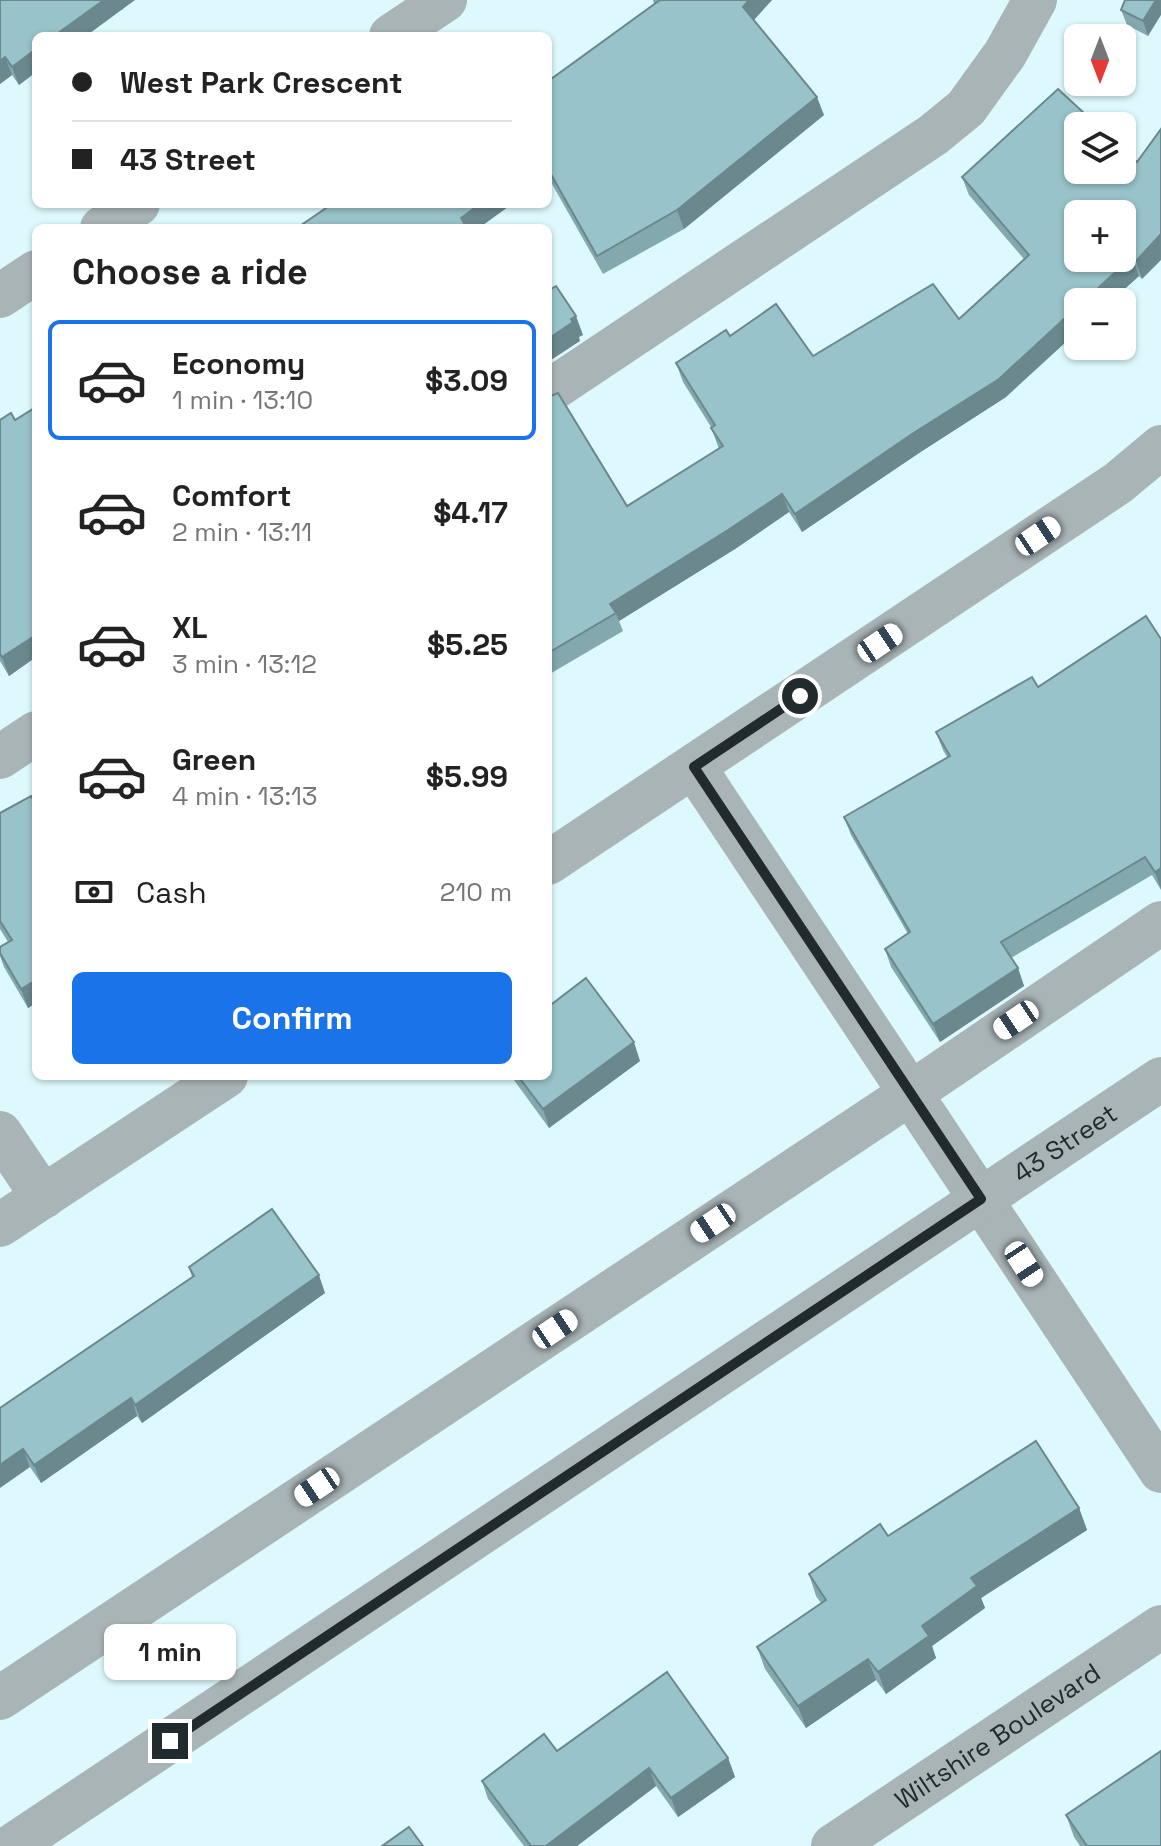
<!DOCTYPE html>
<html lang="en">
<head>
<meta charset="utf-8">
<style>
	body { margin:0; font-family:"Space Grotesk",sans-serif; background:#f2f2f2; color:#222; height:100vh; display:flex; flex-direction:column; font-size:30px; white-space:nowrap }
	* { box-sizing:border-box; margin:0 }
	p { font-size:26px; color:#767676 }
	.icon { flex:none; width:44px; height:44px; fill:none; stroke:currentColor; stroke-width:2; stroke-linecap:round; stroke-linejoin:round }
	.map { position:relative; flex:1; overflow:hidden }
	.panel { position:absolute; left:32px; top:224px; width:520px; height:856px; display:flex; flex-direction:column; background:#fff; border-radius:12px; box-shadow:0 2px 6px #0004 }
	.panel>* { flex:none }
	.hud { position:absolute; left:32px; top:32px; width:520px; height:176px; border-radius:12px; box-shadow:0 2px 6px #0004; display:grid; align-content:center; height:176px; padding:0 40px; background:#fff }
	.needle { width:52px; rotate:180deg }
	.tools { position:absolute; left:1064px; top:24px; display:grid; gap:16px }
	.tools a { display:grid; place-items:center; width:72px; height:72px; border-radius:12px; background:#fff; box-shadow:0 2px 6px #0004; font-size:40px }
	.end { position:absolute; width:36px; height:36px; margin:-18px; border:10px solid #212b2d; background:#fff; box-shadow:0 0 0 4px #fff }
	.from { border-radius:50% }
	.bubble { position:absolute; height:56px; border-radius:12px; background:#fff; box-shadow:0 2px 6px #0004; font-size:26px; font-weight:700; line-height:56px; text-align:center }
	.car { position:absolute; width:24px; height:48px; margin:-24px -12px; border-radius:10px; box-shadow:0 0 6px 2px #0007; background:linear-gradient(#fff 24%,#345 0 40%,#fff 0 76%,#345 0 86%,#fff 0) }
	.hud b { display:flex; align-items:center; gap:28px; height:76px; font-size:30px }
	.hud b+b { border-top:2px solid #e0e0e0 }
	.hud i { width:20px; height:20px; background:#222 }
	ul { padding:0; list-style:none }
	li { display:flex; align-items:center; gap:24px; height:120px; margin:0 16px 12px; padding:0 24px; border:4px solid transparent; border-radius:12px }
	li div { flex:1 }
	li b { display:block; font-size:30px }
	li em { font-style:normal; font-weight:700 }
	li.selected { border-color:#1a73e8 }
	li>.icon { width:72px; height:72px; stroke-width:1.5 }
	h2 { padding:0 40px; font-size:36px; line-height:96px }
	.pay { display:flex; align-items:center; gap:20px; height:88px; padding:0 40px; font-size:30px }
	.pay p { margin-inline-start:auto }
	.primary-button { display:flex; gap:16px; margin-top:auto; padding:16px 40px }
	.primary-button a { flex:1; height:92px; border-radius:12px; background:#1a73e8; color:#fff; font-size:32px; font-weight:700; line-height:92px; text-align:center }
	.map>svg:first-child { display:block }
</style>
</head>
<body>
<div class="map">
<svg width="1161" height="1846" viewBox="0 0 1161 1846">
	<rect width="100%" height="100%" fill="#def9fd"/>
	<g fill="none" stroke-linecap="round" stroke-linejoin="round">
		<g stroke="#a9b4b6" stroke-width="44">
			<polyline points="391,36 445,0"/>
			<polyline points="102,228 138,204"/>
			<polyline points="0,296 36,272"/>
			<polyline points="548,392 933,135 966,108 1005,54 1035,0"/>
			<polyline points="0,757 36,733"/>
			<polyline points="694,767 1161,1471"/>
			<polyline points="548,863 1118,483 1161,447"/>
			<polyline points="0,1133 43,1197"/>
			<polyline points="0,1225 226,1076"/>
			<polyline points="0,1698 911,1093 1161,923"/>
			<path id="s1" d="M 12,1846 L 1161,1079"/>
			<path id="s2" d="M 833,1846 L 1161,1627"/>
		</g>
	</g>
	<g fill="#83a8ae">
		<polygon points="0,0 124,9 36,36 36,72 19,85 12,75 0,84"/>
		<polygon points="653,0 772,0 754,20 824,115 684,229 603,274 548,177 548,75 551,79 654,4"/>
		<polygon points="1161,0 1148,36 1127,25 1121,10"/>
		<polygon points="1122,170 1142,279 1139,276 1110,302 1078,302 1006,397 919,453 802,532 789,512 735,549 619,621 623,631 548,675 548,397 627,506 719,449 711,427 683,382 676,363 730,336 813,356 959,319 1024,259 969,195 962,177"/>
		<polygon points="36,407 36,657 9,676 0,661 0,420 15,420"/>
		<polygon points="1161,639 1161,890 1152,875 1011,958 1018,968 1024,986 940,1042 891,967 885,949 908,934 851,835 844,817 947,757 943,750 936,732 1038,687"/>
		<polygon points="36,804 36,1003 28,1008 4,967 0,956 0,953 8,942 0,929 0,813"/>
		<polygon points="640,1061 549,1128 511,1076 548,1076"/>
		<polygon points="189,1267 325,1293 142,1423 137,1416 41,1483 30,1467 0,1408 192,1277"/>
		<polygon points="1079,1508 1087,1530 981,1598 985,1608 932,1646 936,1658 886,1694 876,1680 806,1728 765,1669 757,1647 821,1603 816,1596 809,1574 888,1536"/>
		<polygon points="557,1751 728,1758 735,1777 678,1817 656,1786 577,1846 524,1846 488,1799 482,1781"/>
		<polygon points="1066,1815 1161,1846 1080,1846 1074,1837"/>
	</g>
	<g fill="#6a888d">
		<polygon points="104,0 135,0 86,36 54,36"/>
		<polygon points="749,0 772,0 749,25 743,7"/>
		<polygon points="1156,0 1161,0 1161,15 1148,36 1143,21"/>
		<polygon points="36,49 36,72 19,85 12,67"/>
		<polygon points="5,57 12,75 0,84 0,61"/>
		<polygon points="817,97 824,115 684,229 677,210"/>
		<polygon points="480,204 512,204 479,228 464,228 461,218"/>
		<polygon points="1161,234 1161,260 1142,279 1136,261"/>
		<polygon points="1132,257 1139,276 1110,302 1083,302"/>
		<polygon points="1078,306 1078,331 1006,397 919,453 802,532 795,514"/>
		<polygon points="576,316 583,335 579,337 580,341 548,362 548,339"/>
		<polygon points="782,494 789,512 735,549 619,621 616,613 610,604"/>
		<polygon points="36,635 36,657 9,676 2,657"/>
		<polygon points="1161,868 1161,889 1155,872"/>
		<polygon points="1018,968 1024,986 940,1042 933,1024"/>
		<polygon points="36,980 36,1003 28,1008 21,989"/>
		<polygon points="634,1042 640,1061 549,1128 543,1109"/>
		<polygon points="319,1275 325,1293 142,1423 135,1405"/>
		<polygon points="131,1398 137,1416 41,1483 34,1465"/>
		<polygon points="23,1449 30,1467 0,1488 0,1465"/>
		<polygon points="1079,1508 1087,1530 981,1598 985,1608 932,1646 936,1658 886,1694 878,1672 922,1626 971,1578"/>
		<polygon points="868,1659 876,1680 806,1728 798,1706"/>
		<polygon points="728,1758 735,1777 678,1817 671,1798"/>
		<polygon points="649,1768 656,1786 577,1846 546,1846"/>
	</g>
	<g fill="#98c3ca" stroke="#6a888d" stroke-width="2" fill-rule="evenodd">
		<polygon points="0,0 104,0 54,36 36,36 36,49 12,67 5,57 0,61"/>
		<polygon points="660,0 749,0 743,7 817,97 677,210 597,256 548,169 548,75 551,79"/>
		<polygon points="1125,0 1156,0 1143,21 1121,10"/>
		<path d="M 1058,89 L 1098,126 L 1078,126 L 1078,170 L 1122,170 L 1122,148 L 1137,162 L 1161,129 L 1161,234 L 1136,261 L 1132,257 L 1083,302 L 1078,302 L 1078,306 L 999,379 L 912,434 L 795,514 L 782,494 L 728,530 L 610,604 L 616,613 L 548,653 L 548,397 L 558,393 L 627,506 L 723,446 L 711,428 L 715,425 L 676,363 L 726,330 L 730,336 L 776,304 L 813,356 L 933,284 L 959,319 L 1029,255 L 962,177 ZM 1078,214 L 1122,214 L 1122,258 L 1078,258 Z"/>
		<polygon points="332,204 480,204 461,218 467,228 297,228"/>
		<polygon points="556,286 576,316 571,319 573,322 548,339 548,291"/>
		<polygon points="36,407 36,635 2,657 0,654 0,420 11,413 15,420"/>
		<polygon points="1146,616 1161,639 1161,868 1155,872 1145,857 1001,942 1018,968 933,1024 885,949 910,932 844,817 950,756 936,732 1032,677 1038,687"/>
		<polygon points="31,796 36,804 36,980 21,989 0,953 0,947 12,940 0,921 0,813"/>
		<polygon points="586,978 634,1042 543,1109 518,1076 548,1076 548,1007"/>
		<polygon points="272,1209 319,1275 135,1405 131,1398 34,1465 23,1449 0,1465 0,1408 194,1276 189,1267"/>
		<polygon points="1036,1441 1079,1508 971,1578 977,1586 922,1626 929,1636 878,1672 868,1659 798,1706 757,1647 826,1600 809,1574 880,1524 888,1536"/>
		<polygon points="667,1672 728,1758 671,1798 649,1768 546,1846 531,1846 482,1781 544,1734 557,1751"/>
		<polygon points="1161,1751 1161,1846 1087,1846 1066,1815"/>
		<polygon points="409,1827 423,1846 382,1846"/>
	</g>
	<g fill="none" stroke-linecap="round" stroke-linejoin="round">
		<polyline stroke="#212b2d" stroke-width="10" points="170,1741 981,1199 694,767 800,696"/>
	</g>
	<g text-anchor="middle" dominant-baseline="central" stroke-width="7" stroke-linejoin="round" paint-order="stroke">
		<g font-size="26" fill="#212b2d" stroke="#def9fd">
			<text stroke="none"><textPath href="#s1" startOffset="1266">43 Street</textPath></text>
			<text stroke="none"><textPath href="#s2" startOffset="198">Wiltshire Boulevard</textPath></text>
		</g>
	</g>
</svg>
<div class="tools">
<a><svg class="needle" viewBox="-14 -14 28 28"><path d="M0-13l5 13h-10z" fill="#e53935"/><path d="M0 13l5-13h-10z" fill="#767676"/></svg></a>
<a><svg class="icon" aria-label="layers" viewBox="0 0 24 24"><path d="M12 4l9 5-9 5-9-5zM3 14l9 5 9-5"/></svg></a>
<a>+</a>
<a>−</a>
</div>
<i class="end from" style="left:800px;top:696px"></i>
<i class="end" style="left:170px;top:1741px"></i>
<div class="bubble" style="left:104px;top:1624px;width:132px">1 min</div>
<i class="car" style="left:1038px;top:536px;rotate:56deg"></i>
<i class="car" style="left:880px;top:643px;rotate:56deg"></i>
<i class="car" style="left:1016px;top:1020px;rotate:236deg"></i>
<i class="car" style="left:713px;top:1223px;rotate:236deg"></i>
<i class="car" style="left:1024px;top:1264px;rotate:147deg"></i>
<i class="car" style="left:555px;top:1329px;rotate:56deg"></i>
<i class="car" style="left:317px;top:1487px;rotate:236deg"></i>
<div class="hud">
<b><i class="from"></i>West Park Crescent</b>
<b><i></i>43 Street</b>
</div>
<section class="panel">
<h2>Choose a ride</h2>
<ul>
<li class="selected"><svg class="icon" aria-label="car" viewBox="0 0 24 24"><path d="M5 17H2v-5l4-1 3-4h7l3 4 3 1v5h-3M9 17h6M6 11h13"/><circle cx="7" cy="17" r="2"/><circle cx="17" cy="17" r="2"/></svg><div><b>Economy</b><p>1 min · 13:10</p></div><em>$3.09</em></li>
<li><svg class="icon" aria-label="car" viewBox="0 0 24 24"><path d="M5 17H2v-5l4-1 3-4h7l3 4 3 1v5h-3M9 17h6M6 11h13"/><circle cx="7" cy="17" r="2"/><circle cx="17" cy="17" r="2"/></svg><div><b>Comfort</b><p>2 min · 13:11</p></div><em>$4.17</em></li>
<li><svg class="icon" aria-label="car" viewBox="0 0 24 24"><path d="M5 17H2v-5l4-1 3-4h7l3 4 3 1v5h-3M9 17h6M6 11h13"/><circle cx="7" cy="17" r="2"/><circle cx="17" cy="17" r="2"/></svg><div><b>XL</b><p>3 min · 13:12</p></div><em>$5.25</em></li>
<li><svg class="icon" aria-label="car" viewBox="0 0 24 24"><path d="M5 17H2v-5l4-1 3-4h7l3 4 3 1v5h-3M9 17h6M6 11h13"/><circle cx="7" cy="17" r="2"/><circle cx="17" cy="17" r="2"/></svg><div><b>Green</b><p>4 min · 13:13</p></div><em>$5.99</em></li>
</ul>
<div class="pay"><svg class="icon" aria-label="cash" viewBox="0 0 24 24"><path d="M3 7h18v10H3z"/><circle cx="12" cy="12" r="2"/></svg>Cash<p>210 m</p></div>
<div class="primary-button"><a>Confirm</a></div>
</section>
</div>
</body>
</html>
